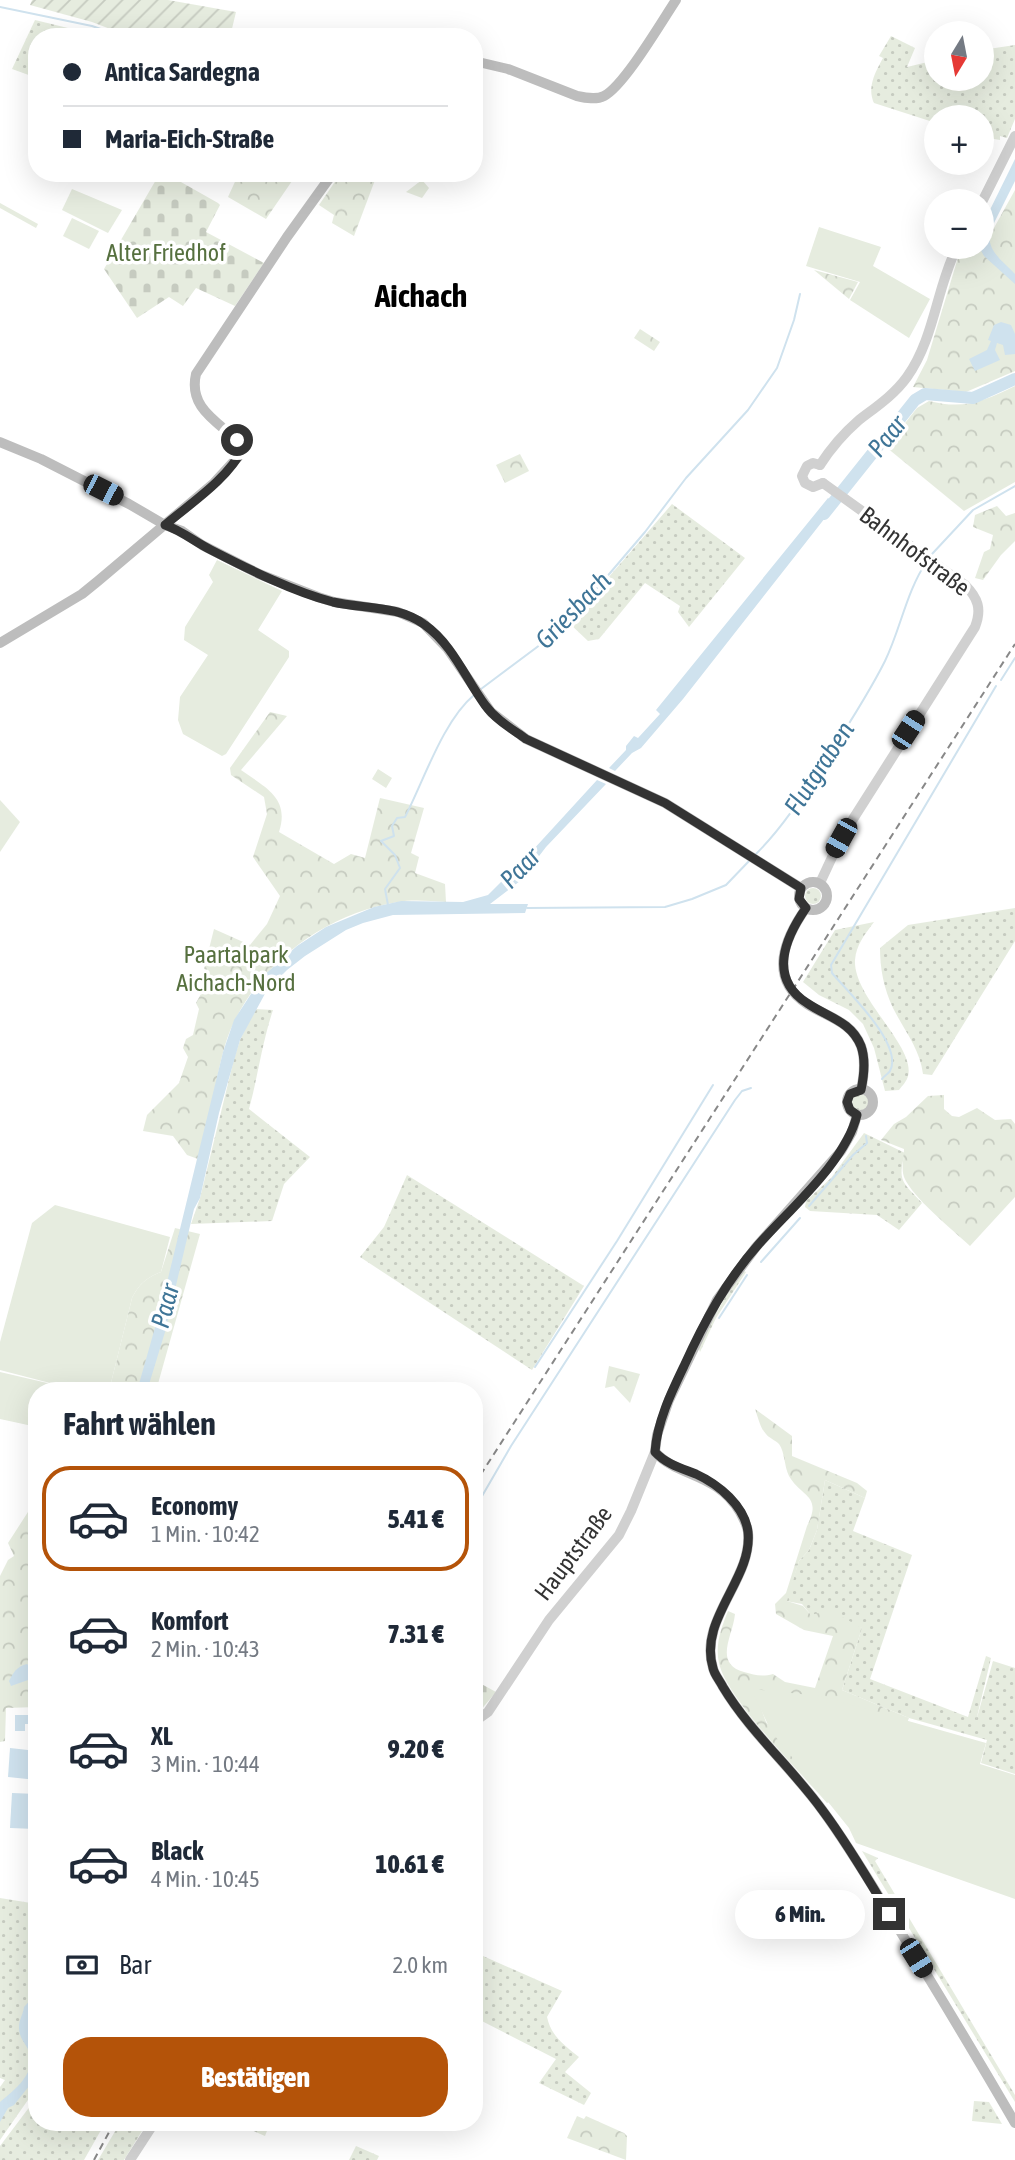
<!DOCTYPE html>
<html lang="de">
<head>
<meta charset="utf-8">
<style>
	body { margin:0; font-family:"Asap Condensed",sans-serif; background:#f2f2f3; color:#1f2937; height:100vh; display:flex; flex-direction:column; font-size:26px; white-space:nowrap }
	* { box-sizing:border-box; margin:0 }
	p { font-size:23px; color:#747a83 }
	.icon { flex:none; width:38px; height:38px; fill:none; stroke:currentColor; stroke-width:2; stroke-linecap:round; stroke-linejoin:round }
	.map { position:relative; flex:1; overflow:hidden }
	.details { position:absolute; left:28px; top:1382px; width:455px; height:749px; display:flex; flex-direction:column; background:#fff; border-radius:28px; box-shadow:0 7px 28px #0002 }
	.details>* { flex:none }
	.hud { position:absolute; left:28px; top:28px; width:455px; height:154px; border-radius:28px; box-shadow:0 7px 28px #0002; display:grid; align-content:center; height:154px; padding:0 35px; background:#fff }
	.needle { width:46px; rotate:190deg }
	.buttons { position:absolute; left:924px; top:21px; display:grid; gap:14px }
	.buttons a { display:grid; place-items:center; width:70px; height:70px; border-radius:50%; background:#fff; box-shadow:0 7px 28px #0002; font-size:35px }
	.end { position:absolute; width:32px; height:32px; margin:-16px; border:9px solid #333; background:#fff; box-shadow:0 0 0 4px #fff }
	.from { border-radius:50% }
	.bubble { position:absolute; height:49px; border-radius:24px; background:#fff; box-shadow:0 7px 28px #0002; font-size:23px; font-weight:800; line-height:49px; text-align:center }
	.car { position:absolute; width:21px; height:42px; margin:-21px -10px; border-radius:9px; box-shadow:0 0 5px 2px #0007; background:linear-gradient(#222 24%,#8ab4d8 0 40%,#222 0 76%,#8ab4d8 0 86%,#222 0) }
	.hud b { display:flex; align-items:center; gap:24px; height:66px; font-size:26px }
	.hud b+b { border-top:2px solid #e0e1e3 }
	.hud i { width:18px; height:18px; background:#1f2937 }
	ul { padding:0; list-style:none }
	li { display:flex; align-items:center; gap:21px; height:105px; margin:0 14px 10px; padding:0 21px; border:4px solid transparent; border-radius:28px }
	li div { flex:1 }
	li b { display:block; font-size:26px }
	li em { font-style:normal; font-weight:800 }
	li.on { border-color:#b45309 }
	li>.icon { width:63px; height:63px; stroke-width:1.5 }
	h2 { padding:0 35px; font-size:32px; line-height:84px }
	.pay { display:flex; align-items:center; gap:18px; height:77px; padding:0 35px; font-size:26px }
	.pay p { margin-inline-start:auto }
	.action { display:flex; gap:14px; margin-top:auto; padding:14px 35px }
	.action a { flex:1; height:80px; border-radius:28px; background:#b45309; color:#fff; font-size:28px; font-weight:800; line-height:80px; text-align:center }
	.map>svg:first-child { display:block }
</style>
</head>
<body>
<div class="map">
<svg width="1015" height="2160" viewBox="0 0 1015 2160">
	<defs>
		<pattern id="grass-dots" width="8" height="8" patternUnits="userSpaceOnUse" patternTransform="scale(1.75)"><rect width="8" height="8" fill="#e6ecdf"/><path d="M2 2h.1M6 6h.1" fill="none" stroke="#c6cbc0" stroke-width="1.8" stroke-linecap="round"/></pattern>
		<pattern id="forest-crowns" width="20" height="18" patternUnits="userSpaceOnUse" patternTransform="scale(1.75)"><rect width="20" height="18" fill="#e6ecdf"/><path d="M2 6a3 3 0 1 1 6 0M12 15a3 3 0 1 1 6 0" fill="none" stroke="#c6cbc0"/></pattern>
		<pattern id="cemetery-stones" width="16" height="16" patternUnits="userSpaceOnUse" patternTransform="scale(1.75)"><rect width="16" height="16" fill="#e6ecdf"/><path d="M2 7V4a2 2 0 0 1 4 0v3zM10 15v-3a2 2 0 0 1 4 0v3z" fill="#c6cbc0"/></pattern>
		<pattern id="garden-furrows" width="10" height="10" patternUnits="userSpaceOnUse" patternTransform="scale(1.75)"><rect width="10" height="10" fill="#e6ecdf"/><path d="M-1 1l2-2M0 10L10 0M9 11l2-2" fill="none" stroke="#c6cbc0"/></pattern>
	</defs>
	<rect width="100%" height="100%" fill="#fff"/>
	<g fill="url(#grass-dots)">
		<polygon points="35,20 72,29 69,37 37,37 37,78 12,69"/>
		<path d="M 891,36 L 915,48 L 907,67 L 936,60 L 936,79 L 982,79 L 982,50 L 1015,45 L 1015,119 L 1007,138 L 1000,136 L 1000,140 L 982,137 L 982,117 L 936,117 L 936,123 L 874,103 C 867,87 875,73 883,58 L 879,56 Z"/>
		<polygon points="672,504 745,558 689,627 678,612 680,606 645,583 599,639 588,641 569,623"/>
		<circle cx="813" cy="896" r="8"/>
		<path d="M 1015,908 L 1015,941 L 932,1075 L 923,1074 C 920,1049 904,1030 893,1008 C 884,989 880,969 880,948 L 908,925 Z"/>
		<path d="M 874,922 C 865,934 856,945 855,960 C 853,998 916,1046 908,1076 C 907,1081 902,1086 899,1090 L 885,1091 L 874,1048 L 863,1024 L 849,1010 L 819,995 L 803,982 L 835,930 Z"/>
		<path d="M 255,1009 L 273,1010 C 262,1043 258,1076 249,1109 L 310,1157 L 284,1184 L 272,1221 L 191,1224 L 200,1198 L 234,1059 L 240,1040 Z"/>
		<circle cx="860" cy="1102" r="9"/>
		<path d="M 864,1133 L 905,1153 C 897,1182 903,1182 922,1203 L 899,1230 L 877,1215 L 810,1211 L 805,1207 L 806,1201 L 831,1178 Z"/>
		<polygon points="407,1175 584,1286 532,1370 360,1257 384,1227"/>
		<polygon points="744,1271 746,1272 716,1318 700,1352 698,1347 724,1299"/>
		<polygon points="825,1480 865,1498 853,1531 912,1555 870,1679 968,1717 986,1656 991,1658 976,1721 993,1661 1015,1668 1015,1774 981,1763 987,1740 909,1718 842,1690 862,1628 811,1615 802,1604 786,1601 799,1561 809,1550 817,1530"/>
		<polygon points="862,1851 878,1858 875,1861 1015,2095 1015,2102"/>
		<polygon points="0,1898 37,1904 37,2087 0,2140 0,2087 5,2080 0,2078"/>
		<path d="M 474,1952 L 562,1991 L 547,2017 C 551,2036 564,2045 579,2057 L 565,2072 L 591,2093 L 584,2105 L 539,2083 L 556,2059 L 474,2017 Z"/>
		<polygon points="37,2097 37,2123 105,2123 84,2160 0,2160 0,2146"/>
		<polygon points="974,2101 989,2102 1002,2124 972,2121"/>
		<polygon points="120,2123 147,2123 124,2160 98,2160"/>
		<polygon points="235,2123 270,2123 265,2136"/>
		<polygon points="356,2146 379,2156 377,2160 349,2160"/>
	</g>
	<g fill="url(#forest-crowns)">
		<polygon points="239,173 286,173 285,176 292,181 266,219 228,197"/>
		<polygon points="341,173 384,173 375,180 354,236 332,223 334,215 319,205"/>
		<polygon points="422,180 429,188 422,198 406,192"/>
		<polygon points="1015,190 1015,371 966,392 913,387 927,360 960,251 967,247 982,247 982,239 990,235"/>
		<polygon points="814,270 858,282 849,299"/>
		<polygon points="640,329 660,342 654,351 634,338"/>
		<path d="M 1015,386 L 1015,482 L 964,511 L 886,447 L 917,408 L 929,401 C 964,410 984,401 1015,386 Z"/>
		<polygon points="520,454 529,471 505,483 496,465"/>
		<polygon points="997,506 1006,516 1015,513 1015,541 1001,555 983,580 975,578 984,552 990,549 993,535 973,527 975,515"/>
		<path d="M 270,712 L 287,716 L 241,770 C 266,788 290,798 279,832 L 334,864 L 351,854 L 365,858 L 380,798 L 424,808 L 411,853 L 419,857 L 415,873 L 445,884 L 446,902 C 430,901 413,899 398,902 C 329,913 266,958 235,1020 C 223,1043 219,1071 213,1097 C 209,1118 203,1139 198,1159 L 187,1155 L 173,1136 L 143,1131 L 147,1115 L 179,1083 L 188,1057 L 183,1048 L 186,1039 L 193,1035 L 199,1009 L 196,1003 L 209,979 L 209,972 L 204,969 L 214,929 L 250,945 L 267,924 L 280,896 L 253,857 L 267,814 L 264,797 L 231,775 L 230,768 Z"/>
		<path d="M 944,1095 L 944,1109 L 952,1116 L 959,1117 L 977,1108 L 995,1120 L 1011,1119 L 1015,1124 L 1015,1197 L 970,1246 C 953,1230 912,1197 904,1177 C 901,1168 904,1158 904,1149 L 881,1140 L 894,1124 L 906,1117 L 928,1096 Z"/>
		<path d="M 175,1228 L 200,1234 L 156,1391 L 109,1391 L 132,1298 C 140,1283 146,1278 161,1272 Z"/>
		<polygon points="609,1366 640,1374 630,1403 614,1386 605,1388"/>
		<path d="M 755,1409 L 792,1436 L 792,1456 L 857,1483 L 867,1491 L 865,1498 L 825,1480 L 817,1530 L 809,1550 L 799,1561 L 787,1601 L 803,1606 L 811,1615 L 830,1610 L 862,1628 L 842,1690 L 909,1718 L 907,1723 L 755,1692 L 766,1722 L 818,1784 L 846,1793 L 827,1803 C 801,1773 726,1698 719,1663 C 715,1645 721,1628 728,1611 L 735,1614 C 733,1636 713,1663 744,1672 C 754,1675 762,1677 773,1674 L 785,1682 L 815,1688 L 833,1636 L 804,1630 L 776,1614 L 775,1604 L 786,1593 L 807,1526 C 823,1495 801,1497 789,1476 C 784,1466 785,1452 779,1444 C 775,1440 769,1438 766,1434 C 760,1428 758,1417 755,1409 Z"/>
		<polygon points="37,1498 37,1707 6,1708 5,1741 0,1742 0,1576 8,1560 14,1556 8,1543"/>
		<polygon points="577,2116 584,2119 586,2116 624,2133 627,2136 626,2160 567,2138"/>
	</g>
	<g fill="url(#cemetery-stones)">
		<polygon points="160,173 165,173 218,203 220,205 206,232 264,263 235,306 196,288 183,306 169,297 137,318 104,269"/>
		<polygon points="474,1680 496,1692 474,1718"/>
	</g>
	<polygon fill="url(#garden-furrows)" points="32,0 168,0 236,12 230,37 131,37 92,22 30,5"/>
	<g fill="#e6ecdf">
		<polygon points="72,189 122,210 108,233 62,210"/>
		<polygon points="0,203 38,224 36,228 0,208"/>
		<polygon points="72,218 99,231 89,249 63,236"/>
		<polygon points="819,227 881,247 873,266 930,299 909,338 850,300 860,282 806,266"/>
		<polygon points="217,560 282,591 258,630 289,651 289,657 226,754 222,756 183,734 178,720 180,697 208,655 184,640 185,627 213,582 209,575"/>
		<polygon points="378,769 392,778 386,788 372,779"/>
		<polygon points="0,800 20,822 0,852"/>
		<path d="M 55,1205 L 170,1237 L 161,1272 C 146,1278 140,1283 132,1298 L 109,1391 L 37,1391 L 37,1427 L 0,1419 L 0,1372 L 73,1389 L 0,1370 L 0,1342 L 32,1223 Z"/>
		<polygon points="751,1689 820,1696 986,1743 980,1764 1015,1775 1015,1899 856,1843 849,1828 771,1731"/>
	</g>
	<g fill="#cfe2ee">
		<path d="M 1015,159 L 1015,181 L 990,231 C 986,251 1003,261 1015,274 L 1015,284 L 984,256 L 979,247 L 982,247 L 982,226 Z"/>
		<polygon points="1001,322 1011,325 1015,334 1015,354 1005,355 1003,345 997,343 995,350 1000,360 975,371 969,359 987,350 991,341 988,340 994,325"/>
		<polygon points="828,498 836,504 683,699 641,748 632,753 615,771 609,768 626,750 626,746 634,736 638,738 660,714 656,710"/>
		<polygon points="597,780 606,784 546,847 520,881 490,904 528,904 525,913 393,915 363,923 346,930 305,956 287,970 267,990 240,1040 219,1113 200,1198 194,1209 165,1332 147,1391 137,1391 162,1303 223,1052 234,1020 262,977 297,946 326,927 374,907 401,901 463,902 488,895 532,851"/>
		<path d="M 27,1664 L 32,1669 L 33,1675 L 28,1680 L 11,1686 L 9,1681 C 13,1673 17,1666 27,1664 Z"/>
		<polygon points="15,1715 37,1715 37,1724 25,1724 25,1731 15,1731"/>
		<polygon points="10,1748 37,1751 37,1780 8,1777"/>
		<polygon points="12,1793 37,1794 36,1829 10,1828"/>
		<path d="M 37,1993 L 37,2010 L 33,2020 L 37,2027 L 37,2076 L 14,2105 L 8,2108 L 0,2122 L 0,2102 C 14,2091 36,2073 30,2053 C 26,2044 19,2038 19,2028 C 19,2019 23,2015 24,2007 Z"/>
	</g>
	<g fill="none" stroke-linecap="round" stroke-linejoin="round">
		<g stroke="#cfe2ee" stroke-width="2">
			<polyline points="0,7 92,26 124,37"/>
			<polyline points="932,554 973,510 1015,486"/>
			<polyline points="1001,680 1015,658"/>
			<polyline points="481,689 564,627 645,532 686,478 748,410 777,368 794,320 800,294"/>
			<path d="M 756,854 C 785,825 805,792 827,758 C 847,727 868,695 885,661 C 901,628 906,592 927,561"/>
			<path d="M 388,905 L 385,889 L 400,868 L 395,855 L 381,841 L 394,836 L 392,826 L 397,818 L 405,817 C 424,780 443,721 474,695"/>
			<polyline points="527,908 665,907 692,899 726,885 750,860"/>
			<path d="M 882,1079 C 883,1077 889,1073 890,1071 C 904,1045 848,992 832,973 L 831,965 L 996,686"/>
			<polyline points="809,1206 853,1155 867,1143 866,1136"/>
			<polyline points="761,1262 800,1218"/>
			<polyline points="719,1318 747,1275"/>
			<polyline points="535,1367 617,1241 713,1085"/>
			<polyline points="474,1510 511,1446 735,1100 742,1091 751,1088"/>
		</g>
		<polyline stroke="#cfe2ee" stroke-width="12" points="824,514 915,400 925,394 973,398 1015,379"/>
		<g stroke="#d0d0d0" stroke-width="10">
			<polyline points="982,202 1015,136"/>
			<path d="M 820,465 C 831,448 844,433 859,420 C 876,407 894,395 907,377 C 935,337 936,289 957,247"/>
			<polyline points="820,465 813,463 807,466 802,476 805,483 813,487 823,483"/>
			<path d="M 820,883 L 841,838 L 975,627 C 982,609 978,598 965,585 L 823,483"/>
			<polyline points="474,1722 488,1712 549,1620 619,1535 631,1511 655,1452"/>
			<polyline points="130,2160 154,2123"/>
		</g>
		<g stroke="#bdbdbd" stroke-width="10">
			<path d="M 474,61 L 508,69 L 577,96 C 586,98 596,100 604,96 C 624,86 662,21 676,0"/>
			<polyline points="0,442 41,459 129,504 165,525 182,531 202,545 259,574 318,597 334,602 398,612 423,623 447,648 491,712 526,739 665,803 801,888"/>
			<path d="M 0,643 L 82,594 L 98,581 L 214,483 L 238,457 L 243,448 L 240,443 C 219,422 188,409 196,374 L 287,237 L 333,173"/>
			<circle cx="813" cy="896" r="14"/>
			<path d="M 806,908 C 785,938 767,978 807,1004 C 827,1017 851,1021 861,1046 C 866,1060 864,1076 861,1090"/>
			<circle cx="860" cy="1102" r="13"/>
			<path d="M 857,1115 L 852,1132 L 841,1151 L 756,1247 L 717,1300 L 669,1400 L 657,1435 L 655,1452 C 679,1478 716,1472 740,1512 C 743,1518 747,1524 748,1532 C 753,1579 698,1619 713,1668 C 714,1674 720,1681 723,1687 C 750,1732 792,1768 823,1811 C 848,1845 870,1882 892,1918 C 934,1986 975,2054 1015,2123"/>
		</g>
		<g stroke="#888" stroke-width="2" stroke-dasharray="7 5" stroke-linecap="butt">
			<polyline points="474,1485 1015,644"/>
			<polyline points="94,2160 114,2123"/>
		</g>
	</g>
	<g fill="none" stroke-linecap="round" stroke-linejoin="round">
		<path stroke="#333" stroke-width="9" d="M 237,440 L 243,448 C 228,479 191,503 165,525 C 182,531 195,542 211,550 C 248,569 294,592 333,602 C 364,609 398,605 425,625 C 452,644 466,679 485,705 C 496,720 512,729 526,739 L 665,803 L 801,888 L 799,899 L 806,908 C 785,938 768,978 807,1003 C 827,1017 851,1021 861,1046 C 866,1060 864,1076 861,1090 L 850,1094 L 847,1102 L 850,1110 L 857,1115 C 846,1161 790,1209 758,1245 C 726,1281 704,1322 684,1366 C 671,1393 657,1422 655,1452 C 666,1464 681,1468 696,1474 C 718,1484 745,1506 748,1532 C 753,1579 698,1619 713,1668 C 714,1674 720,1681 723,1687 C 750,1732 792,1768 823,1811 C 847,1843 868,1879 889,1914"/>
	</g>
	<g text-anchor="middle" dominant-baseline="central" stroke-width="7" stroke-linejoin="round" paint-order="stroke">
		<g font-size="24" fill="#56703f" stroke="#fff">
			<text x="166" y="252">Alter Friedhof</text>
			<text x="236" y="954">Paartalpark<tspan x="236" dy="28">Aichach-Nord</tspan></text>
		</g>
		<g font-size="24" fill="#333" stroke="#fff">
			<text transform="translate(915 551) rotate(37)">Bahnhofstraße</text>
			<text transform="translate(573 1553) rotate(-53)">Hauptstraße</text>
		</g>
		<g font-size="26" font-style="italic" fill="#3f7597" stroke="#fff">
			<text transform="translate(887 436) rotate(-51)">Paar</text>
			<text transform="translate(573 610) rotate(-46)">Griesbach</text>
			<text transform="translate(819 768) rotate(-57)">Flutgraben</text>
			<text transform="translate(520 868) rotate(-46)">Paar</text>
			<text transform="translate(165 1306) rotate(-75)">Paar</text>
		</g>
		<g font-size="32" font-weight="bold" fill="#000" stroke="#fff">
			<text x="421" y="295">Aichach</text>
		</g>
	</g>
</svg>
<div class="buttons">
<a><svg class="needle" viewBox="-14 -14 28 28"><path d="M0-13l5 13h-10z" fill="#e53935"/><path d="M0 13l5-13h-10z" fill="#747a83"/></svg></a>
<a>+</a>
<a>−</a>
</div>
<i class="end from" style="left:237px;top:440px"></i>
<i class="end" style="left:889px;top:1914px"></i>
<div class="bubble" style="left:735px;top:1890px;width:130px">6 Min.</div>
<i class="car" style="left:103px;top:490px;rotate:117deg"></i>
<i class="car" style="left:908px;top:730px;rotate:33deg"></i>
<i class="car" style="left:841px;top:838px;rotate:209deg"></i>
<i class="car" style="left:916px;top:1958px;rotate:148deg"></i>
<div class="hud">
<b><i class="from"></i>Antica Sardegna</b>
<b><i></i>Maria-Eich-Straße</b>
</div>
<section class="details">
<h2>Fahrt wählen</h2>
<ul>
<li class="on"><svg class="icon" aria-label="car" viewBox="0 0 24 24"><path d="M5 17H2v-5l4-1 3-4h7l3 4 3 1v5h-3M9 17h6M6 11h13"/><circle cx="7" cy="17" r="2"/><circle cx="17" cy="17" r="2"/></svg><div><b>Economy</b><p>1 Min. · 10:42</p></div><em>5.41 €</em></li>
<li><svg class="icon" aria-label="car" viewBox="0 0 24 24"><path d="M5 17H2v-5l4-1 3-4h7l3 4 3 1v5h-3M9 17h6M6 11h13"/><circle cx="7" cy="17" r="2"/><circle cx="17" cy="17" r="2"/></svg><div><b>Komfort</b><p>2 Min. · 10:43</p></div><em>7.31 €</em></li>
<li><svg class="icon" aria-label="car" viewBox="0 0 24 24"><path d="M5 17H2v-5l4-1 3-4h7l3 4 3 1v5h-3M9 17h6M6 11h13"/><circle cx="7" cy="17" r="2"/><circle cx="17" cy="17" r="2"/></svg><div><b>XL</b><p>3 Min. · 10:44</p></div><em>9.20 €</em></li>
<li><svg class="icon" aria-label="car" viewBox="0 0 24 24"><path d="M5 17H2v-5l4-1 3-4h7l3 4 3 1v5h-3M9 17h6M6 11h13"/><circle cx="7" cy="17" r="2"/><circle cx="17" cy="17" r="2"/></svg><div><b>Black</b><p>4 Min. · 10:45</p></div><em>10.61 €</em></li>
</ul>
<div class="pay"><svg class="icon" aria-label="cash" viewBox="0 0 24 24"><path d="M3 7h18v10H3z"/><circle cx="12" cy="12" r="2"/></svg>Bar<p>2.0 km</p></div>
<div class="action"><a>Bestätigen</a></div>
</section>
</div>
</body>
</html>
